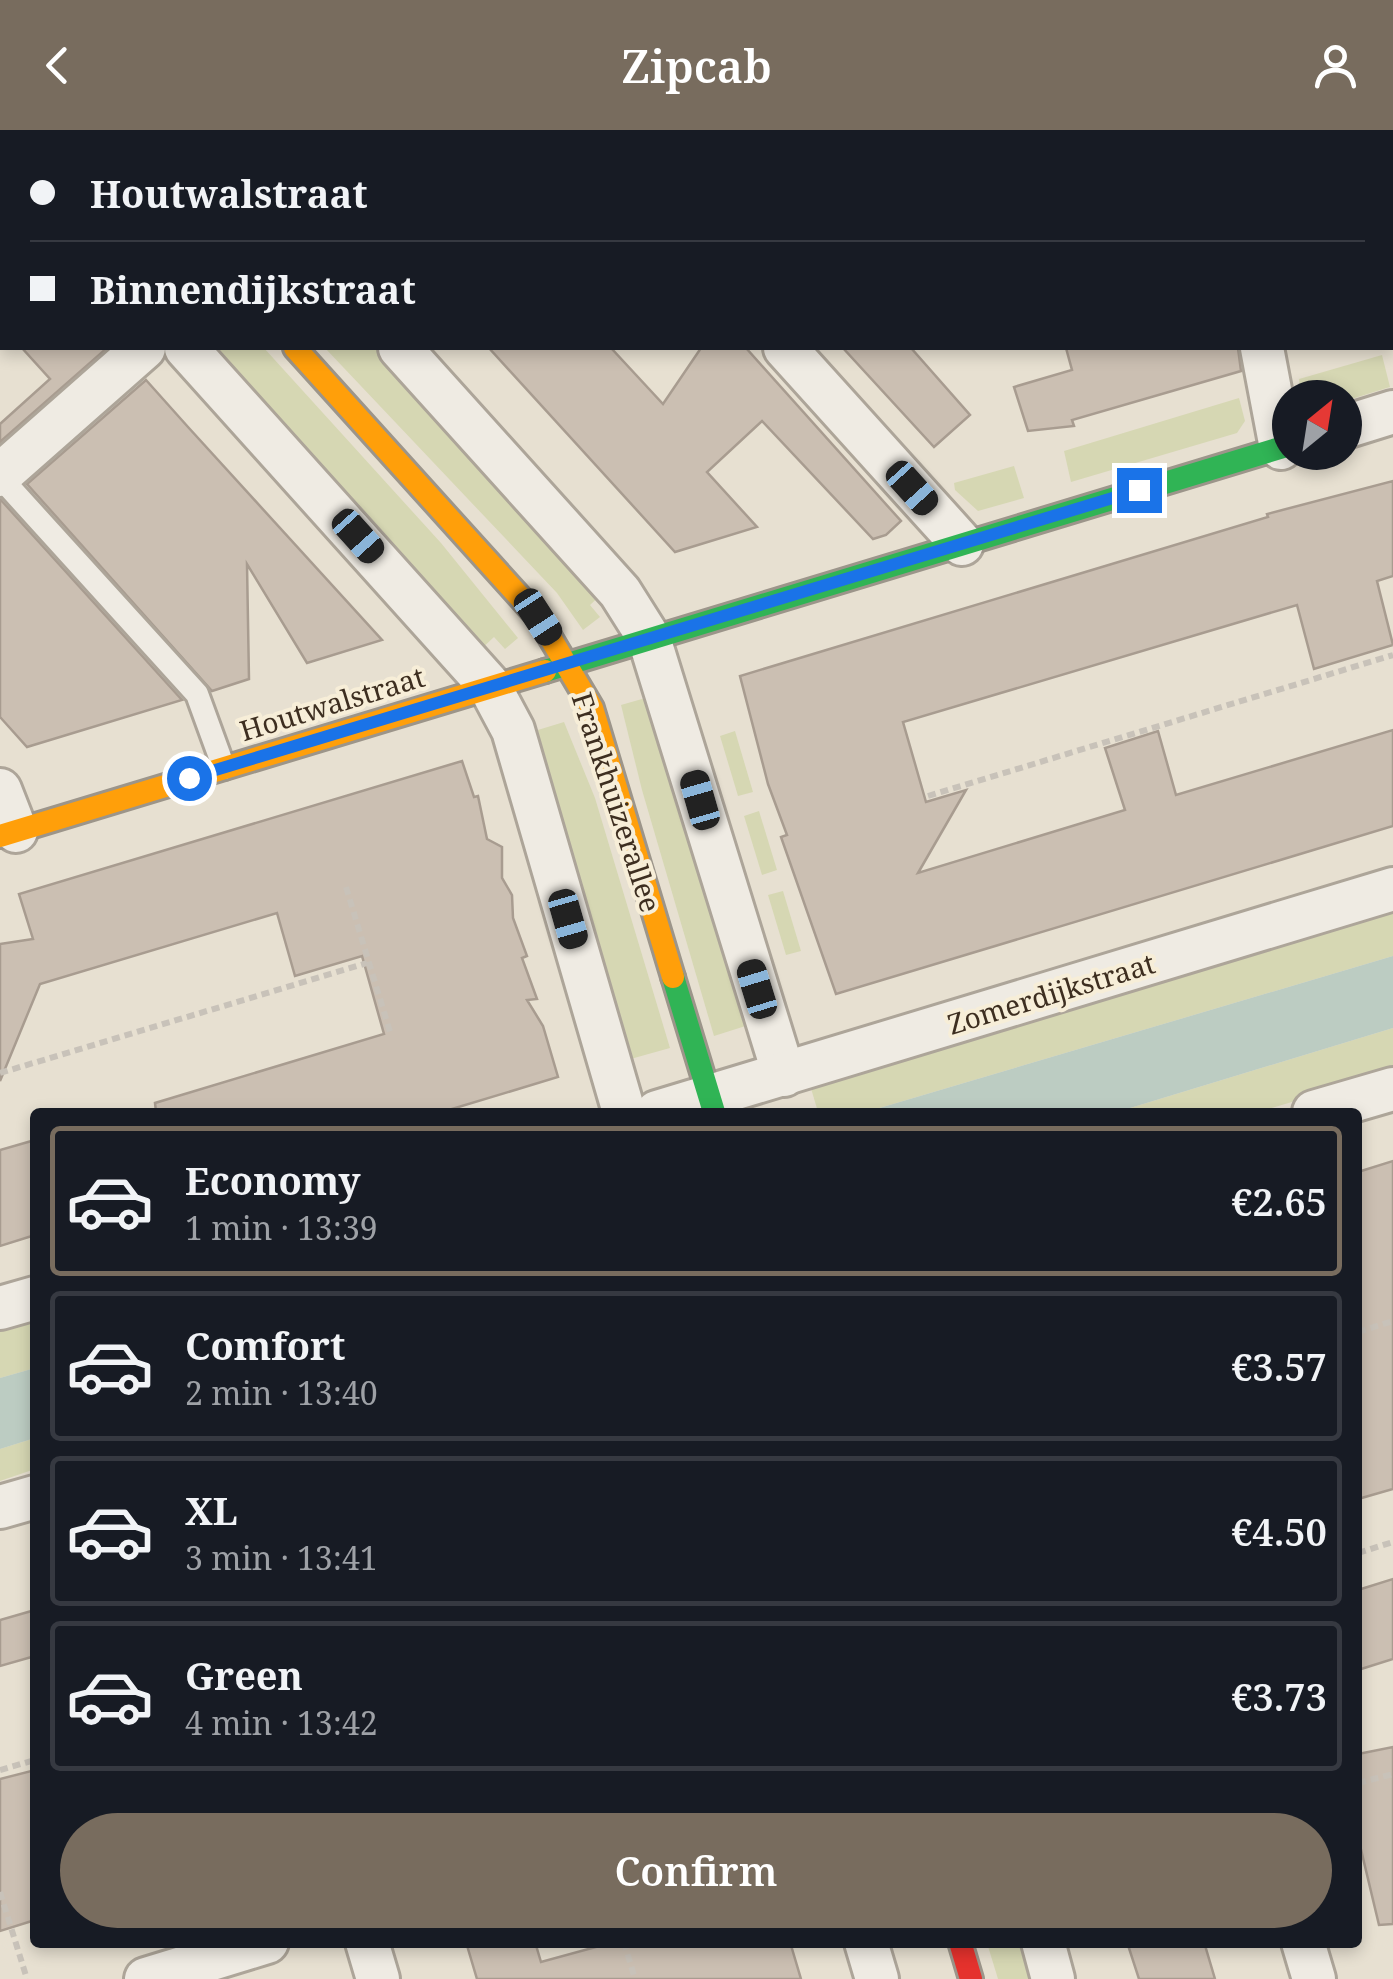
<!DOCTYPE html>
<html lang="en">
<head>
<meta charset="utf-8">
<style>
	body { margin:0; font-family:"Noto Serif",serif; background:#242831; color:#f1f3f6; height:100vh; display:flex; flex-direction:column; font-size:38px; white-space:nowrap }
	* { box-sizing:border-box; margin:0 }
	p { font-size:32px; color:#9ea1a6 }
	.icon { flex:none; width:55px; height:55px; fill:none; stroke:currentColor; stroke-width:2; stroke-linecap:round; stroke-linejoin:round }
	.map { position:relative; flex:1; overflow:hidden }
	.side { position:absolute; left:30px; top:978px; width:1332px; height:840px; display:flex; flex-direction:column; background:#171b24; border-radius:10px; box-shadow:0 5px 15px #0003 }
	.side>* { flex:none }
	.top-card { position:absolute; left:0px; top:0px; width:1395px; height:220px; box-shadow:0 5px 15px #0003; display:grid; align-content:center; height:220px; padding:0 30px; background:#171b24 }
	.needle { width:65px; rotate:30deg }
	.fabs { position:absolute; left:1272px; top:250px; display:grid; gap:20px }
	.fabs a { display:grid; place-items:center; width:90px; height:90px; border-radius:50%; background:#171b24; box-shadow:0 5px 15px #0003; font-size:50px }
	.end { position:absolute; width:45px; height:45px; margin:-22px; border:12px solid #1a73e8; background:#fff; box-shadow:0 0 0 5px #fff }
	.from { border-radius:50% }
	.car { position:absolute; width:30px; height:60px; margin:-30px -15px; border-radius:12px; box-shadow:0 0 8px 2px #0007; background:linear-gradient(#222 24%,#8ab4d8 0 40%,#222 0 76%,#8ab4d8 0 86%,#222 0) }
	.top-card b { display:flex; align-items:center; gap:35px; height:95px; font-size:38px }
	.top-card b+b { border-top:2px solid #363941 }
	.top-card i { width:25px; height:25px; background:#f1f3f6 }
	ul { padding:18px 0 0; list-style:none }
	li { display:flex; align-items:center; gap:30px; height:150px; margin:0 20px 15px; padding:0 10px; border:5px solid #363941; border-radius:10px }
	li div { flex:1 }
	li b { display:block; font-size:38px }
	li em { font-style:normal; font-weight:600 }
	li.on { border-color:#786c5e }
	li>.icon { width:90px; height:90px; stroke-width:1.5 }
	.primary-button { display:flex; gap:20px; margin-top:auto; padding:20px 30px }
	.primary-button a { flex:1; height:115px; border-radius:60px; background:#786c5e; color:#fff; font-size:40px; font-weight:600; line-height:115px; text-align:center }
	header { display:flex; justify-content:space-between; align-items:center; height:130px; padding:0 30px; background:#786c5e; color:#fff; font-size:45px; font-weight:600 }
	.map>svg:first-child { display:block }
</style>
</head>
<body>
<header><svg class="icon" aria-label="back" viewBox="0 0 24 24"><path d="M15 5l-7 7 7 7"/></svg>Zipcab<svg class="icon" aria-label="person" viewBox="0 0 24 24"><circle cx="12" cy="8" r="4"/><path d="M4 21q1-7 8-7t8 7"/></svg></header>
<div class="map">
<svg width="1393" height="1849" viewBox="0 0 1393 1849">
	<rect width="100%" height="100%" fill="#e7e0d1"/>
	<g fill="#d6d7b3">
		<polygon points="203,218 264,218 441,413 518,508 505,519 494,507 478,522"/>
		<polygon points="325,218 385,218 605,461 590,475 600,487 583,500 557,463"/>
		<polygon points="1382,225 1390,257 1345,271 1301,267 1299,249"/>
		<polygon points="1239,268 1245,291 1237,303 1071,352 1064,321"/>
		<polygon points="1014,336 1024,368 978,381 955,360 954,353"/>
		<polygon points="656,565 755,893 714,906 642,660 621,575"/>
		<polygon points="564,592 595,668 670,918 627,930 528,603"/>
		<polygon points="735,601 753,662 738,666 720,606"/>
		<polygon points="759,681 777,740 762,745 744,686"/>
		<polygon points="783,761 801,821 786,825 768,765"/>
		<polygon points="1393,779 1393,826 866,982 818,982 810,955"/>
		<polygon points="1393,898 1393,942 1258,982 1117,982"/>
		<polygon points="35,1189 35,1238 0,1248 0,1200"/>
		<polygon points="35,1308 35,1339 0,1351 0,1319"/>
		<polygon points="987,1813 1031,1813 1042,1849 998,1849"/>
	</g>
	<g fill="#bcccc2">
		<polygon points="1393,826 1393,898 1117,982 866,982"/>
		<polygon points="35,1238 35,1308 0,1319 0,1248"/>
	</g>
	<g fill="#cbbfb2" stroke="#a89c90" stroke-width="2.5">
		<polygon points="22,218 107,218 0,312 0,294 50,249"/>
		<polygon points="489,218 611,218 663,274 701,218 746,218 901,391 886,405 873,409 762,291 707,342 757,397 675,422"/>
		<polygon points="843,218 911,218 970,285 934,317"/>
		<polygon points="1066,218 1238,218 1241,241 1072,290 1074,296 1028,301 1014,257 1072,240"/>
		<polygon points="146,250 188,297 382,510 307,533 247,434 249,549 212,561 27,354"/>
		<polygon points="1393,351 1393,446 1377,451 1393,515 1314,539 1297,475 903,592 926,672 966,660 918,743 1125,680 1105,618 1158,601 1176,665 1393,600 1393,696 836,864 781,707 787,705 768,654 740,546 1268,387 1267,384"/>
		<polygon points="0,369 182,570 27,617 0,587"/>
		<polygon points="462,631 474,667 478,666 487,709 502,717 502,748 512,765 513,788 527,826 522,828 537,869 527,870 543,896 558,947 442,982 156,982 155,973 384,904 362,826 295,846 277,783 40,854 0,951 0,814 33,809 19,764"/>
		<polygon points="35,1010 35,1105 0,1116 0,1020"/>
		<polygon points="1393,1031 1393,1359 1358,1369 1358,1042"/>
		<polygon points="1393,1449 1393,1529 1358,1540 1358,1460"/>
		<polygon points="35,1480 35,1526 0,1536 0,1490"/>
		<polygon points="1393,1617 1393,1794 1379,1795 1358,1707 1358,1624"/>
		<polygon points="35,1640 35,1790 0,1801 0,1649"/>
		<polygon points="466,1812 535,1812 541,1832 614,1812 790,1812 801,1849 477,1849"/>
		<polygon points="1127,1812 1204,1812 1215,1849 1139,1849"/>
	</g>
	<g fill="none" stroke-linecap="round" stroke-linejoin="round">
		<g stroke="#ada599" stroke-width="28">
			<polyline id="lane" points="0,347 197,564 224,638"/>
		</g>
		<g stroke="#ada599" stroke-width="48">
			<g id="street">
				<polyline points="204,0 206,2"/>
				<polyline points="588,0 590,2"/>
				<polyline points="1107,0 1110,2"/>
				<polyline points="0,13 2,15"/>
				<polyline points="186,218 489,555 513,600 624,982"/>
				<polyline points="400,218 620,462 649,508 784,945"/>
				<polyline points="785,218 962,414"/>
				<polyline points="1262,218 1281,318"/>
				<polyline points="1345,297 1393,282"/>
				<polyline points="0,345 144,218"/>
				<polyline points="0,660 16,701"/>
				<polyline points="657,982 1393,759"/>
				<polyline points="1314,982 1393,959"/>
				<polyline points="0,1178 35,1168"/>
				<polyline points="0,1377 35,1367"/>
				<polyline points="367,1812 378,1849"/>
				<polyline points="866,1812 877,1849"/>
				<polyline points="1043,1812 1053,1849"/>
				<polyline points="1303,1812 1314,1849"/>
				<polyline points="146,1849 267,1812"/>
			</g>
		</g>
		<g stroke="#9c958a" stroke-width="28">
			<g id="fast">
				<polyline points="98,0 101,2"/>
				<polyline points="545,541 1290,315"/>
				<polyline points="673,847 714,982"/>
			</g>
		</g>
		<g stroke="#9c958a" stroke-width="28">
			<g id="slow">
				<polyline points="295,218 538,487 592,578 673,847"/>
				<polyline points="0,706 545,541"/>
			</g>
		</g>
		<g stroke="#9c958a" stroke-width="28">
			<polyline id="jam" points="960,1812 971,1849"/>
		</g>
		<g stroke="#c8c2b9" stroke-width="6" stroke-dasharray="8 5" stroke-linecap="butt">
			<polyline points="928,666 1393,525"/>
			<polyline points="346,757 391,905"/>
			<polyline points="0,943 367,833"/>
			<polyline points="1358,1202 1393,1191"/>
			<polyline points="1358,1423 1393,1412"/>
			<polyline points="0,1640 35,1630"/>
			<polyline points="1358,1653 1393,1644"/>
			<polyline points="0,1762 27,1849"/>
			<polyline points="624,1812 635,1849"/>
		</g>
		<use href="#lane" stroke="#efebe3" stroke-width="22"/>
		<use href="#street" stroke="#efebe3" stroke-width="42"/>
		<use href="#fast" stroke="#30b455" stroke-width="22"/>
		<use href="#slow" stroke="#ff9f0a" stroke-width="22"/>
		<use href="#jam" stroke="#e5322d" stroke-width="22"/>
	</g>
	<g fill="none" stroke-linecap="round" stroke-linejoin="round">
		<polyline stroke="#1a73e8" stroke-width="12" points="189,648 1139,360"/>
	</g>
	<g text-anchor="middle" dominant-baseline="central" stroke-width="8" stroke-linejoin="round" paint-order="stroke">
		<g font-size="28" fill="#3d2e20" stroke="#f7eed8">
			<text transform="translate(332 573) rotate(-17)">Houtwalstraat</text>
			<text transform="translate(617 672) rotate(72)">Frankhuizerallee</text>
			<text transform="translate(1051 863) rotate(-17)">Zomerdijkstraat</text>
		</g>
	</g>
</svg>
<div class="fabs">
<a><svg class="needle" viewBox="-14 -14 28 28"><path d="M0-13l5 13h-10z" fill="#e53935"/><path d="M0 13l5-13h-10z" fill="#9ea1a6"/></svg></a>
</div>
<i class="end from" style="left:189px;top:648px"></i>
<i class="end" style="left:1139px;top:360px"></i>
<i class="car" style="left:912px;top:358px;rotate:138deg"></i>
<i class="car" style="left:358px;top:406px;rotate:138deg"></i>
<i class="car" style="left:538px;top:487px;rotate:147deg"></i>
<i class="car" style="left:700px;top:670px;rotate:344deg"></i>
<i class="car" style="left:568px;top:789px;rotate:164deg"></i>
<i class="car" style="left:757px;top:859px;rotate:343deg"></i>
<div class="top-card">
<b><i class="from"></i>Houtwalstraat</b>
<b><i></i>Binnendijkstraat</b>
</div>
<section class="side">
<ul>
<li class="on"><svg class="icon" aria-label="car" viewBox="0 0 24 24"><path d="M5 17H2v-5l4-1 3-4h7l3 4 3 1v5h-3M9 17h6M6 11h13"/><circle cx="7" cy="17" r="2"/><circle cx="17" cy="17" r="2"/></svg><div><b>Economy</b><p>1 min · 13:39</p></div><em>€2.65</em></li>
<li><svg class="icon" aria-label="car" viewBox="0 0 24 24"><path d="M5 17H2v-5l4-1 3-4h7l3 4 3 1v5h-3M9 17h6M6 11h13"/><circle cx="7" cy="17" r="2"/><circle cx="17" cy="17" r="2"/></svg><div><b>Comfort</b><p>2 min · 13:40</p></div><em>€3.57</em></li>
<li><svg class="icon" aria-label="car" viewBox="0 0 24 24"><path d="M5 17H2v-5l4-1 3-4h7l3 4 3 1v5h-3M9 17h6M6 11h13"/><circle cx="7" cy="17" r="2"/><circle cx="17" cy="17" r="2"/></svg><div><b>XL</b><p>3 min · 13:41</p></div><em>€4.50</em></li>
<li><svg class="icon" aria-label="car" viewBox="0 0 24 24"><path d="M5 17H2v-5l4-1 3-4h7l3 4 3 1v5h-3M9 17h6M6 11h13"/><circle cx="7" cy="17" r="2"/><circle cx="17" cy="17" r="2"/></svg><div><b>Green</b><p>4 min · 13:42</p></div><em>€3.73</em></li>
</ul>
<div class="primary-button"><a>Confirm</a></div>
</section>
</div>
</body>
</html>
